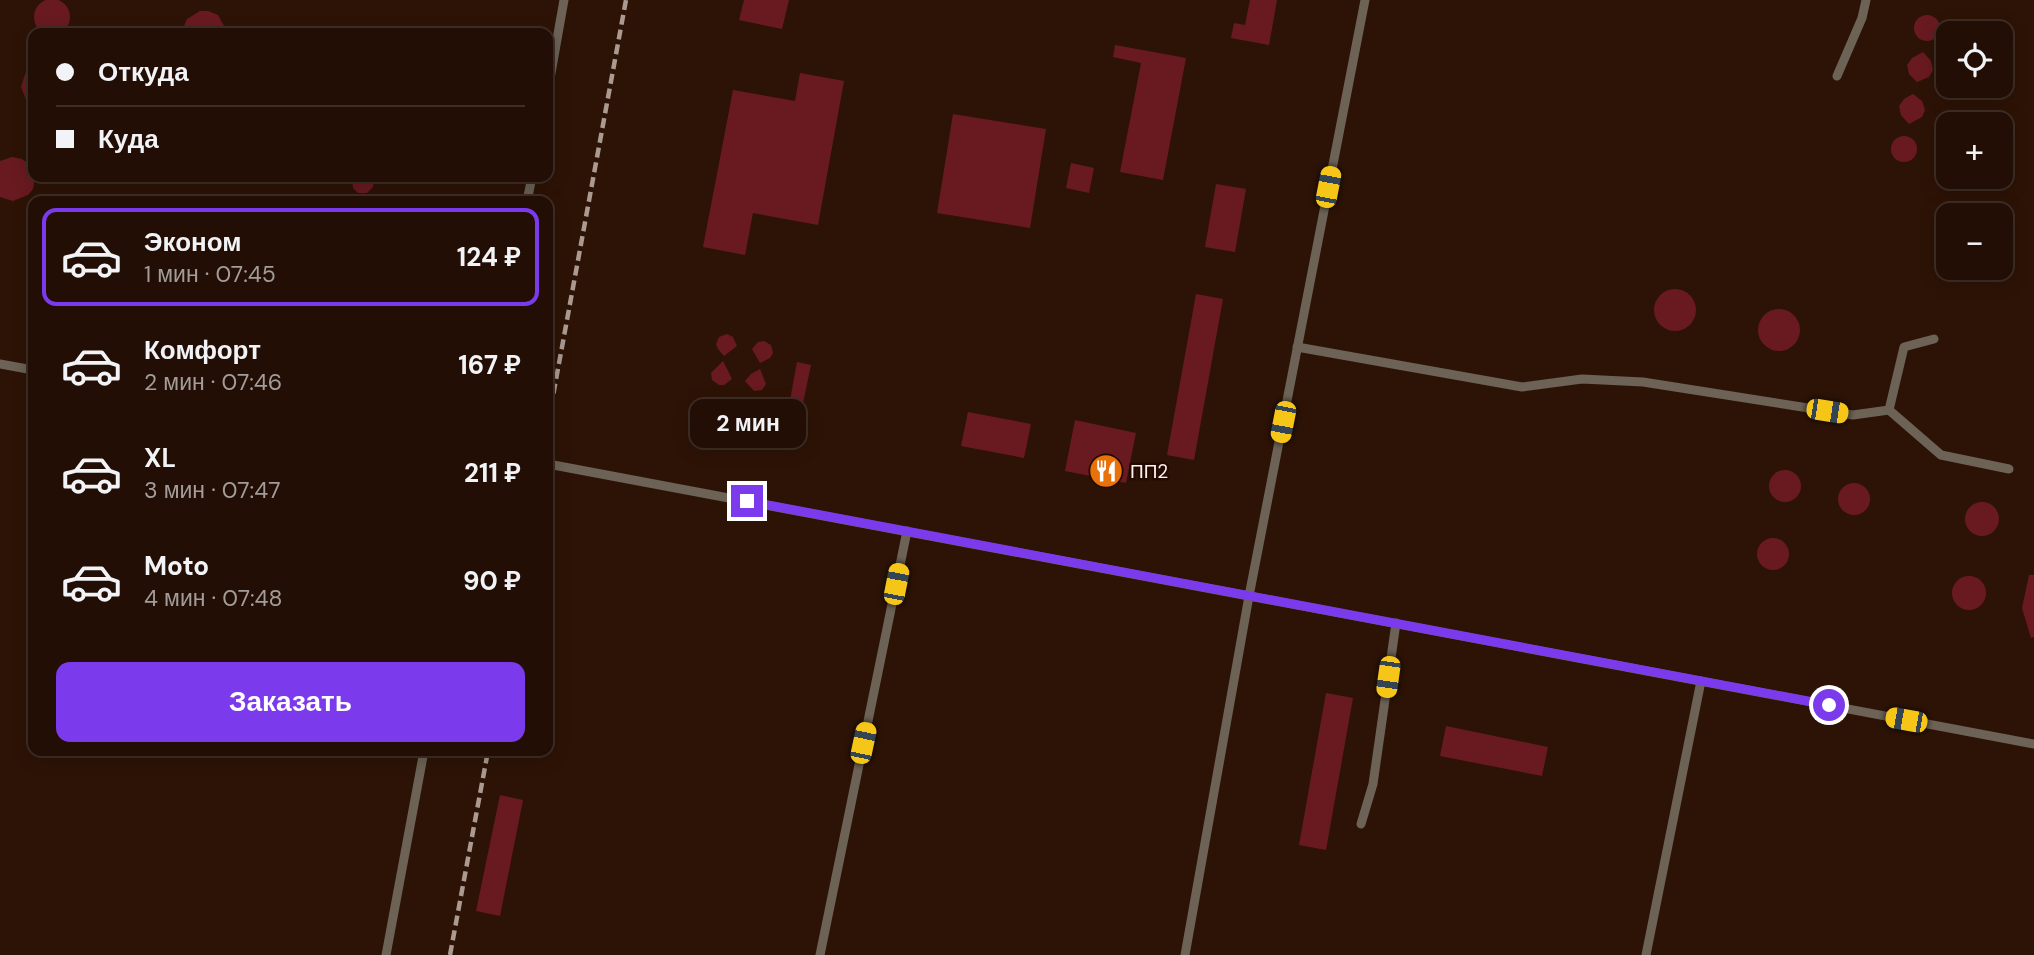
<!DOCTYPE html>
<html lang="ru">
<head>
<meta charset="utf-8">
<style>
	body { margin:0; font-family:"DM Sans",sans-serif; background:#2a170e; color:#f1f3f6; height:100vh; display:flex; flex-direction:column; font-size:26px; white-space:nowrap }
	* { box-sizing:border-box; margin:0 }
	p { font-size:23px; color:#a29c9a }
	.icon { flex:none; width:38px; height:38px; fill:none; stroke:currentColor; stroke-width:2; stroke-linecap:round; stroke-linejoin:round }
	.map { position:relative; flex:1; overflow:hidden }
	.sheet { position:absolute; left:28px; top:196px; width:525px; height:560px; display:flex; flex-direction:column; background:#220e04; border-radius:14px; box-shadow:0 4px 18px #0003,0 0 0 2px #3f2e26 }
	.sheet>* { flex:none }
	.hud { position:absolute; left:28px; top:28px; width:525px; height:154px; border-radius:14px; box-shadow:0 4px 18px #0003,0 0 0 2px #3f2e26; display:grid; align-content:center; height:154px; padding:0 28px; background:#220e04 }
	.controls { position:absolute; left:1936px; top:21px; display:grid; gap:14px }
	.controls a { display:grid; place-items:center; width:77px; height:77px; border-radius:14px; background:#220e04; box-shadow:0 4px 18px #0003,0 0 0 2px #3f2e26; font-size:35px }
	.end { position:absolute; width:32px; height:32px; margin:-16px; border:9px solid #7c3aed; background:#fff; box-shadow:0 0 0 4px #fff }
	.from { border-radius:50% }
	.bubble { position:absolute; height:49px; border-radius:14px; background:#220e04; box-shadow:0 4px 18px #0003,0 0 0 2px #3f2e26; font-size:23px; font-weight:700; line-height:49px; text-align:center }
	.car { position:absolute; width:21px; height:42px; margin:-21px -10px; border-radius:9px; box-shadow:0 0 5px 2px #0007; background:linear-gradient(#f5c518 24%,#345 0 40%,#f5c518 0 76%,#345 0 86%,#f5c518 0) }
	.hud b { display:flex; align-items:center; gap:24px; height:66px; font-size:26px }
	.hud b+b { border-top:2px solid #3f2e26 }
	.hud i { width:18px; height:18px; background:#f1f3f6 }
	ul { padding:12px 0 0; list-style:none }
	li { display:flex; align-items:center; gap:21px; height:98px; margin:0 14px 10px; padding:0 14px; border:4px solid transparent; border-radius:14px }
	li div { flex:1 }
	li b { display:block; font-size:26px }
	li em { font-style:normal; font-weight:700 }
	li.active { border-color:#7c3aed }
	li>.icon { width:63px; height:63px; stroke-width:1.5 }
	.button { display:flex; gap:14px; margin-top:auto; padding:14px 28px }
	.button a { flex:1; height:80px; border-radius:14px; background:#7c3aed; color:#fff; font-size:28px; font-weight:700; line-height:80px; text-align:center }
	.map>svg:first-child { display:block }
</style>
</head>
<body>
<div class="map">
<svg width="2034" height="955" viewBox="0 0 2034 955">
	<rect width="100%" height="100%" fill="#2d1306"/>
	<g fill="#691a21">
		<circle cx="52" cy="17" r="18"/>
		<polygon points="744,0 789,0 782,29 739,20"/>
		<polygon points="1250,0 1277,0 1269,45 1231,38 1234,23 1245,25"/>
		<polygon points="200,11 208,11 218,15 228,33 181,33 187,19"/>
		<circle cx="1927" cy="28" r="13"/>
		<polygon points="1115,45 1186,58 1163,180 1120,172 1141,63 1113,57"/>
		<polygon points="1923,52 1931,61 1933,70 1929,77 1917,82 1909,74 1907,65 1912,58"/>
		<polygon points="31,55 33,55 33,117 21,87"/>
		<polygon points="800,73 844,81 818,225 753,213 745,255 703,247 733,90 795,101"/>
		<polygon points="1913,94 1922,101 1925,110 1922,117 1909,124 1901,115 1899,106 1904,99"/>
		<polygon points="953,114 1046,129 1030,228 937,213"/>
		<circle cx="1904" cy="149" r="13"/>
		<polygon points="12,157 22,159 29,164 35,178 33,189 28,195 13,201 0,197 0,161"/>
		<polygon points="1071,163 1094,168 1089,193 1066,188"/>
		<polygon points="352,177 375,177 373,187 367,193 358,193 353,188"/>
		<polygon points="1216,184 1246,189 1235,252 1205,247"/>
		<circle cx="1675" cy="310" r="21"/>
		<polygon points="1196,294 1223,299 1194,460 1167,455"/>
		<circle cx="1779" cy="330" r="21"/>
		<polygon points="727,334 733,337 737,346 724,356 718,349 716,344 719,337"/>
		<polygon points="764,341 771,345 773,353 770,358 760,363 752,349 758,342"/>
		<polygon points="723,361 732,379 724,385 719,385 712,380 711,373"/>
		<polygon points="797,362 811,365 803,403 790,400"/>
		<polygon points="760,369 766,384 762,390 754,391 745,381 751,374"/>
		<polygon points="968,412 1031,424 1024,458 961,446"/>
		<polygon points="1075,420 1136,433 1126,483 1065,471"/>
		<circle cx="1785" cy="486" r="16"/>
		<circle cx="1854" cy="499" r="16"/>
		<circle cx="1982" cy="519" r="17"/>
		<circle cx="1773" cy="554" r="16"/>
		<polygon points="2029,575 2034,575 2034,637 2031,638 2022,608"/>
		<circle cx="1969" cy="593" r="17"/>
		<polygon points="1326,693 1353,698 1326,850 1299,845"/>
		<polygon points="1446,726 1548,747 1542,776 1440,756"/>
		<polygon points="500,795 523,800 500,916 476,911"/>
	</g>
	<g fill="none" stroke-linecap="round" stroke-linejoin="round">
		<g stroke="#6c6256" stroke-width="9">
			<polyline points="1837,76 1862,18 1866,0"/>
			<polyline points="548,90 564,0"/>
			<polyline points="527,201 532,177"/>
			<polyline points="1297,347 1522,387 1582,379 1643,382 1853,415 1889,410 1904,347 1934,339"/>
			<polyline points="0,364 33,370"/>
			<polyline points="1889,410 1941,455 2009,469"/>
			<polyline points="548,464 2034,744"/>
			<polyline points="1361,824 1373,784 1396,623"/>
			<polyline points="386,955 424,751"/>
			<polyline points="820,955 907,531"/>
			<polyline points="1185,955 1249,596 1365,0"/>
			<polyline points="1646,955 1701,681"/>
		</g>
		<g stroke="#ab9a92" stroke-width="4.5" stroke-dasharray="10 5" stroke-linecap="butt">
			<polyline points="548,423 626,0"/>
			<polyline points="450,955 488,751"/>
		</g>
	</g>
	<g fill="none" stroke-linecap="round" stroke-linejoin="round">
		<polyline stroke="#7c3aed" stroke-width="9" points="747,501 1829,705"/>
	</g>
	<defs>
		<g id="restaurant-disc" transform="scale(1.75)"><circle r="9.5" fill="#e8710a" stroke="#230900"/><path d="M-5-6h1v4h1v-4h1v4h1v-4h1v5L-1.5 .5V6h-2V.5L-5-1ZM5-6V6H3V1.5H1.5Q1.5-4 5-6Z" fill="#fff"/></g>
	</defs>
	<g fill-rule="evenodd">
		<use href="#restaurant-disc" x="1106" y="471"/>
	</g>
	<g text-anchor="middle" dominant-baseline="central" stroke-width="5" stroke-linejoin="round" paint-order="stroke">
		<g font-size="19" fill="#fef2ed" stroke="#230900" text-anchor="start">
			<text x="1130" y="471">ПП2</text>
		</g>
	</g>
</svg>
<div class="controls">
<a><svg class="icon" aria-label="locate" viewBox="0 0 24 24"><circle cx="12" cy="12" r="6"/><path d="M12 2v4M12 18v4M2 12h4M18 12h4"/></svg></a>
<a>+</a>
<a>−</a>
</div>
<i class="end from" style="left:1829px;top:705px"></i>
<i class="end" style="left:747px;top:501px"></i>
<div class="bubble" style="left:690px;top:399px;width:116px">2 мин</div>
<i class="car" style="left:1328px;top:187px;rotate:11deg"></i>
<i class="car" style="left:1827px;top:411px;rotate:99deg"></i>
<i class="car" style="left:1283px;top:422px;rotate:191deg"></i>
<i class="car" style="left:896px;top:584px;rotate:11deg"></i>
<i class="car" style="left:1388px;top:677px;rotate:188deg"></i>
<i class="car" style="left:1906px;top:720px;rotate:280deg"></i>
<i class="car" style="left:863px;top:743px;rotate:12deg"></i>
<div class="hud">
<b><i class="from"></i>Откуда</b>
<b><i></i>Куда</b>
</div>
<section class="sheet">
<ul>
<li class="active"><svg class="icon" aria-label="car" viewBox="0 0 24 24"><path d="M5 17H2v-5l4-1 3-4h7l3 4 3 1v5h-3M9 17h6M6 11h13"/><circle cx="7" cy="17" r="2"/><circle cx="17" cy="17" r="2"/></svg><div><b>Эконом</b><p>1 мин · 07:45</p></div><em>124 ₽</em></li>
<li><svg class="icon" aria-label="car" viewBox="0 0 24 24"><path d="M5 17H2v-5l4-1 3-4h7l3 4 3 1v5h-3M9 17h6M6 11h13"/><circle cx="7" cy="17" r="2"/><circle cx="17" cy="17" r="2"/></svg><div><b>Комфорт</b><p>2 мин · 07:46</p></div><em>167 ₽</em></li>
<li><svg class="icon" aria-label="car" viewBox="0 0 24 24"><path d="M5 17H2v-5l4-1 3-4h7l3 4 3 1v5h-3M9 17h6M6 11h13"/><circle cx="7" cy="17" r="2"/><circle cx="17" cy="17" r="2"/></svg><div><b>XL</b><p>3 мин · 07:47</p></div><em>211 ₽</em></li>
<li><svg class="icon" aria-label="car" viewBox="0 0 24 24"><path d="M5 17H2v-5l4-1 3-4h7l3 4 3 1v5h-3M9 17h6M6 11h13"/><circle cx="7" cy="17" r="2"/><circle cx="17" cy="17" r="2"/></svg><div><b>Moto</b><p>4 мин · 07:48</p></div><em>90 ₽</em></li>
</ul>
<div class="button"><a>Заказать</a></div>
</section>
</div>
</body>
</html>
